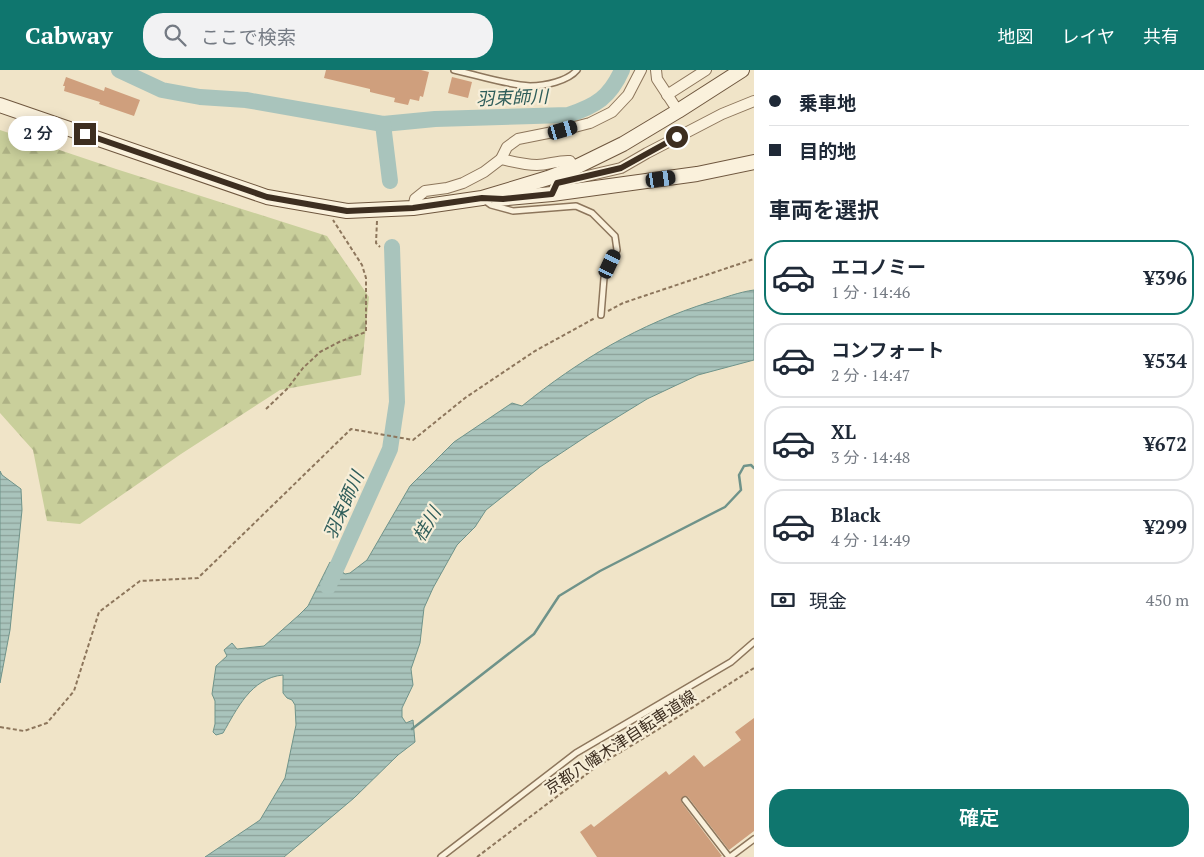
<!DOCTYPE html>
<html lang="ja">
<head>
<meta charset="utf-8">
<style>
	body { margin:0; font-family:"PT Serif","Noto Sans JP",serif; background:#f2f2f3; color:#1f2937; height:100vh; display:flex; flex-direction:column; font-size:19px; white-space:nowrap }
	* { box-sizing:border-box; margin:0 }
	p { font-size:16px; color:#747a83 }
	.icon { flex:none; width:28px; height:28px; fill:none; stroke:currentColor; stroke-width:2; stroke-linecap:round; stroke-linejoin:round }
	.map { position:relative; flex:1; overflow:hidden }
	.details { display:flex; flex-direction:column; background:#fff; width:450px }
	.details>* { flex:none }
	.hud { display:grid; align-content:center; height:110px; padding:0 15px; background:#fff }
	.end { position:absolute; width:22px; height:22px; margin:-11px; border:6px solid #3d2e20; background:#fff; box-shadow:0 0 0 2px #fff }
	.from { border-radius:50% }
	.bubble { position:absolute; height:35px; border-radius:18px; background:#fff; box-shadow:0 2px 12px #0003; font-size:16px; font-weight:600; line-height:35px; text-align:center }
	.car { position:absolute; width:15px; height:30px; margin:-15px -8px; border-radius:6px; box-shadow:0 0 4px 1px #0007; background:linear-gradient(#222 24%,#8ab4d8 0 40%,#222 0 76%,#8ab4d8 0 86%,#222 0) }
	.hud b { display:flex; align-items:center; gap:18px; height:48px; font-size:19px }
	.hud b+b { border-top:1px solid #e0e1e3 }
	.hud i { width:12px; height:12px; background:#1f2937 }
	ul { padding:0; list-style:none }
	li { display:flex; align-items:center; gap:15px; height:75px; margin:0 10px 8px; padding:0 5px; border:2px solid #e0e1e3; border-radius:20px }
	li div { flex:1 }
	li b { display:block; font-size:19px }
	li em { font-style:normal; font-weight:600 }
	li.on { border-color:#0f766e }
	li>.icon { width:45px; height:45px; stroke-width:1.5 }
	h2 { padding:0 15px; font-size:22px; line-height:60px }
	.pay { display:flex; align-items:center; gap:12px; height:55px; padding:0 15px; font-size:19px }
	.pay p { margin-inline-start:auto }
	.primary-button { display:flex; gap:10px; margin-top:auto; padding:10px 15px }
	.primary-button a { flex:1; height:58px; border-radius:20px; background:#0f766e; color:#fff; font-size:20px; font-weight:600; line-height:58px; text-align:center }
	header { display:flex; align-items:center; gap:30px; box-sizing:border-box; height:70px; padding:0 25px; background:#0f766e; color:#fff }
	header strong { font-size:24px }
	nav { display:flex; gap:28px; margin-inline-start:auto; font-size:18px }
	.search { width:350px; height:45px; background:#f2f2f3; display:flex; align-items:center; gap:12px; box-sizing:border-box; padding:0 18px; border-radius:20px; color:#747a83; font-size:19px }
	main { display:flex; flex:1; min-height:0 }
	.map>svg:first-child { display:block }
</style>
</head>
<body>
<header>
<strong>Cabway</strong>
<div class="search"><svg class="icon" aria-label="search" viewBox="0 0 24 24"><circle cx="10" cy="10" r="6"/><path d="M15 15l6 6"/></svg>ここで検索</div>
<nav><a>地図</a><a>レイヤ</a><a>共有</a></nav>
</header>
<main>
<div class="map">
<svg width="754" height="787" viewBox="0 0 754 787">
	<defs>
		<pattern id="forest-firs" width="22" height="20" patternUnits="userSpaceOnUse" patternTransform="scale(1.25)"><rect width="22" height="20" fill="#c9cf9b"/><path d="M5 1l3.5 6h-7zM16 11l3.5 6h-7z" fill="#aeb285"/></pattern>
		<pattern id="water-rules" width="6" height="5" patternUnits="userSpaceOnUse" patternTransform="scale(1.25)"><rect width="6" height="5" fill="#a9c4bc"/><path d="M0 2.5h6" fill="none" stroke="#8ba098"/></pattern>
	</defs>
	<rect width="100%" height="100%" fill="#f0e4c8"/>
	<polygon fill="url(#forest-firs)" points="0,60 116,99 327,166 369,227 361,305 280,320 181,384 80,454 47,451 33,380 0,343"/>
	<g fill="url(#water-rules)" stroke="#6f938a">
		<path d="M 754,220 L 754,290 L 698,305 L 647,329 L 590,364 L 540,397 L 486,440 L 475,457 L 457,475 L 433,518 L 424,538 L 420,573 L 411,599 L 413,615 L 402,638 L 402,647 L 406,653 L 413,650 L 415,672 L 398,685 L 354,728 L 284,787 L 205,787 L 260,750 L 285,708 L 296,655 L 295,635 L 292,630 L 287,628 L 283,623 L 283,605 C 251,608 237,639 223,663 L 216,665 L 213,662 L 215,654 L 215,631 L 212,624 L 216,596 L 227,586 L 224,580 L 232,573 L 237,579 L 264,576 L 299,545 L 308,536 L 330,492 L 345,504 L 350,503 L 367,490 L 410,416 L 454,372 L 512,333 L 522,336 C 579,290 639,254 710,232 C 724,228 739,222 754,220 Z"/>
		<polygon points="0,401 2,405 21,419 22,440 10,560 0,613"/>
	</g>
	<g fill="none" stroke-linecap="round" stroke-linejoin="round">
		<polyline stroke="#6f938a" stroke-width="2.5" points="412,659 534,564 559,526 600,501 725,437 741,420 739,405 744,396 751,395 754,398"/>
		<g stroke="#a9c4bc" stroke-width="16">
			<path d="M 119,0 L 162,20 L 200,27 L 246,30 L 383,54 L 435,49 L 568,45 C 596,36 610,27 622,0"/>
			<polyline points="383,54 390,111"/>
			<polyline points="328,517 390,379 397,332 392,177"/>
		</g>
	</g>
	<g fill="#cf9f7d">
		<polygon points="326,0 421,0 429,2 423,27 420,26 419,31 410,29 408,35 394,32 395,28 370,22 370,19 324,8"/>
		<polygon points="66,7 104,21 105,17 140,30 134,46 99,34 100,32 64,21 65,16 63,16"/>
		<polygon points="452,7 472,12 468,28 448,23"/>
		<polygon points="754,648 754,761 729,780 688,727 684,726 681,729 682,733 722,786 720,787 597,787 580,762 591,754 594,757 666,701 669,705 694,685 704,697 741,670 735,662"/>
	</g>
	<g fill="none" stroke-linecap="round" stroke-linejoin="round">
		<g stroke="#8d765c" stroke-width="8">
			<g id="lane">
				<path d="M 454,0 C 477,5 507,15 530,16 C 545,16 568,11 577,0"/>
				<polyline points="484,130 491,135 513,141 576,136 592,143 615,166 617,180 604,208 601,245"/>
				<polyline points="685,730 729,787"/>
				<polyline points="441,787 576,683 731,592 754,572"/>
				<polyline points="730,787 754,769"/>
			</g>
		</g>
		<g stroke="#8d765c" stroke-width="12">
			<g id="street">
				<polyline points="656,0 657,9 678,41"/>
				<polyline points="667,25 706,0"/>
				<path d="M 501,89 C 513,92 525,95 537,95 C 548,95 559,90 570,91 L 574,98"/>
				<polyline points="552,124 557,113 621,98 647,83 722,44 754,31"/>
				<polyline points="413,138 415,129 425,121 447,118 463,113 484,102 501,89 507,77 518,69 563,60 590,53 612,42 628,25 641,0"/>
			</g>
		</g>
		<g stroke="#6f573f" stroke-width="16">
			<g id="secondary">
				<polyline points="0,35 267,127 347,141 413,138 482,128 548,108 574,98 623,74 678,41 742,0"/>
				<polyline points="498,129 552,124 697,104 754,92"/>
			</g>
		</g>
		<g stroke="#8d765c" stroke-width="2" stroke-dasharray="4 2.5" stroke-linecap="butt">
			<polyline points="377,151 376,173 380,177"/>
			<polyline points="608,241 623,233 754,189"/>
			<polyline points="266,339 287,319 303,298 320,282 339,272 366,262 366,208 362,195 333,150"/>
			<polyline points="0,657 24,661 47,653 74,621 99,542 140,511 198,508 351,359 413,370 465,328 535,281 595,248"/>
			<polyline points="477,787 596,697 667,654 754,598"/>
		</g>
		<use href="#lane" stroke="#faf1dc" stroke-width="5"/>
		<use href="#street" stroke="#faf1dc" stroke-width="10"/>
		<use href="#secondary" stroke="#faf1dc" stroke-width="14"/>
	</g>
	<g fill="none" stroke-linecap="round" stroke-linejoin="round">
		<polyline stroke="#3d2e20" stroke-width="6" points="85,64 267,127 347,141 413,138 482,128 503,129 552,124 557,113 621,98 677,67"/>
	</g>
	<g text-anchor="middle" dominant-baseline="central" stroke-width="4.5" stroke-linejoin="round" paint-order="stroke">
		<g font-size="16" fill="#3d2e20" stroke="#f7eed8">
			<text transform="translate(620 672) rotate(-33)">京都八幡木津自転車道線</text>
		</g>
		<g font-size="18" font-style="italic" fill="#2f5d5a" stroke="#f7eed8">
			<text transform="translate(512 27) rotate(-2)">羽束師川</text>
			<text transform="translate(343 435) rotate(-66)">羽束師川</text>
			<text transform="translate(426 454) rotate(-59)">桂川</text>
		</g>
	</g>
</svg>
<i class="end from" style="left:677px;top:67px"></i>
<i class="end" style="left:85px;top:64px"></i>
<div class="bubble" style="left:8px;top:46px;width:60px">2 分</div>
<i class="car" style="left:563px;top:60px;rotate:74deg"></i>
<i class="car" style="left:661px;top:109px;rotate:82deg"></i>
<i class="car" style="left:610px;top:194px;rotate:25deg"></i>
</div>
<section class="details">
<div class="hud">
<b><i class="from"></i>乗車地</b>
<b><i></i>目的地</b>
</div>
<h2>車両を選択</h2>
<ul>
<li class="on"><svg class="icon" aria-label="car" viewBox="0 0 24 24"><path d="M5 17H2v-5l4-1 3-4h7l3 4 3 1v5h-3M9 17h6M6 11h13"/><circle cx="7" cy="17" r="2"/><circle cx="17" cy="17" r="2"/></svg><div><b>エコノミー</b><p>1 分 · 14:46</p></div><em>¥396</em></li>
<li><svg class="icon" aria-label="car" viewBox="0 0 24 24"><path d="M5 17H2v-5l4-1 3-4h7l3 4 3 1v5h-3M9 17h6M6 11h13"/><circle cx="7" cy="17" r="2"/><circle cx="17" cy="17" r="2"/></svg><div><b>コンフォート</b><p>2 分 · 14:47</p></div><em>¥534</em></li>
<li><svg class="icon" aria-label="car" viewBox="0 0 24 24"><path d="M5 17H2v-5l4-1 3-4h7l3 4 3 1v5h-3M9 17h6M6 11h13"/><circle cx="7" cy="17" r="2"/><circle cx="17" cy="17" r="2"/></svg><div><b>XL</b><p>3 分 · 14:48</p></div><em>¥672</em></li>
<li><svg class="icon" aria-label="car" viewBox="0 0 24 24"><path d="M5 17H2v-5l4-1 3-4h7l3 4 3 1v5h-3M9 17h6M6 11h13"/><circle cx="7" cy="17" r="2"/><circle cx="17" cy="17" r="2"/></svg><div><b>Black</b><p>4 分 · 14:49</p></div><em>¥299</em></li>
</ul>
<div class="pay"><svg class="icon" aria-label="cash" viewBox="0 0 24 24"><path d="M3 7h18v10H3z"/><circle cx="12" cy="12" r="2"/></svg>現金<p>450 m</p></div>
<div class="primary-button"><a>確定</a></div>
</section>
</main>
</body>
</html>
